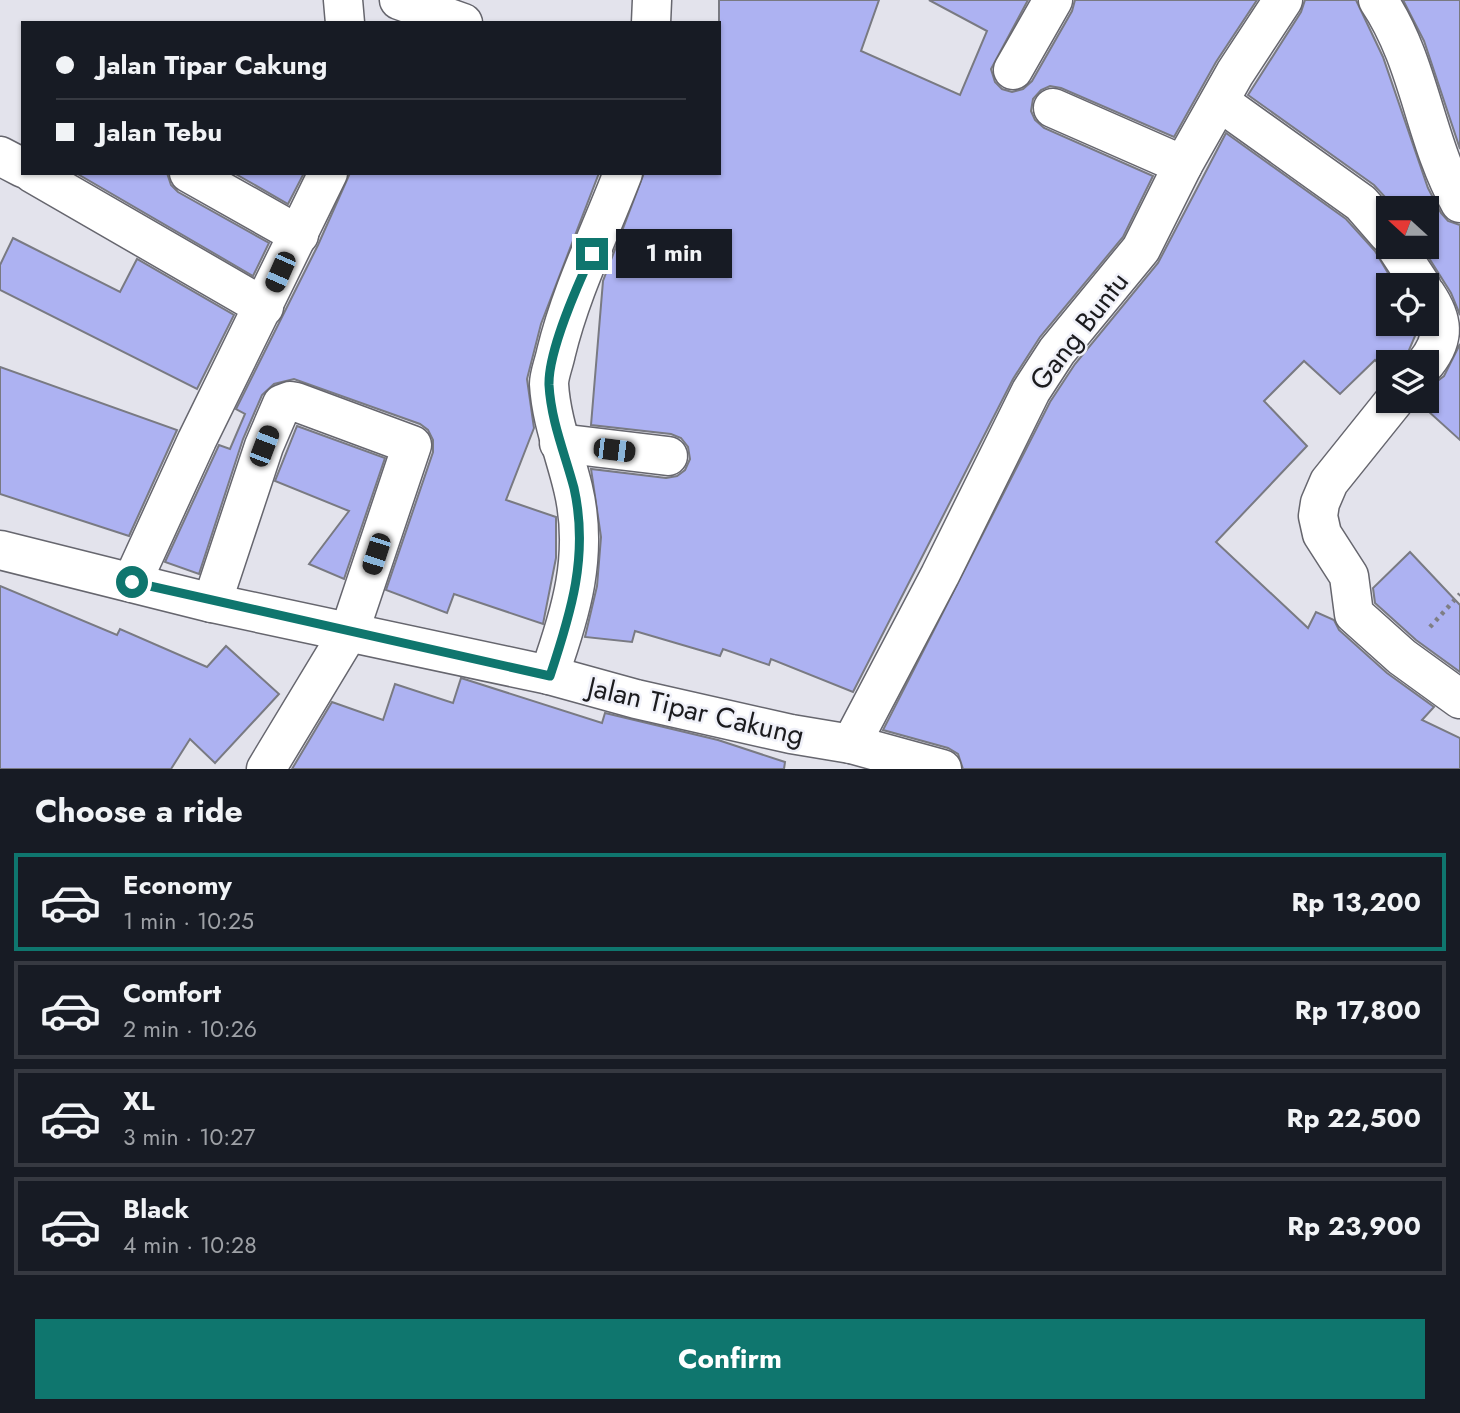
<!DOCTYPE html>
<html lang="en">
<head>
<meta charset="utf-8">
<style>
	body { margin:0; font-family:Jost,sans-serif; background:#20242c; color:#f1f3f6; height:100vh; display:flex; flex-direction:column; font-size:26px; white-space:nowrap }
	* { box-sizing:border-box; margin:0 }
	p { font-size:23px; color:#9ea1a6 }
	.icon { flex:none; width:38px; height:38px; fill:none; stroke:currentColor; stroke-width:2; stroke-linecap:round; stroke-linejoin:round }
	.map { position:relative; height:769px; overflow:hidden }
	.drawer { display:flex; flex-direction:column; background:#171b24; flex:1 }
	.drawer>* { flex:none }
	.top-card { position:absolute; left:21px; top:21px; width:700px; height:154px; border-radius:0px; box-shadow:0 2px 5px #0004; display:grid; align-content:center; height:154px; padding:0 35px; background:#171b24 }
	.needle { width:46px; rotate:291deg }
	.controls { position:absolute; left:1376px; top:196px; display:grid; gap:14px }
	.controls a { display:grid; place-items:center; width:63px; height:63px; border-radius:0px; background:#171b24; box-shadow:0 2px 5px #0004; font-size:35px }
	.end { position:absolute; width:32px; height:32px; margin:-16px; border:9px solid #0f766e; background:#fff; box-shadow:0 0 0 4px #fff }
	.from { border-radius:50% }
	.bubble { position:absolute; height:49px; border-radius:0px; background:#171b24; box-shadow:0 2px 5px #0004; font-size:23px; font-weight:700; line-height:49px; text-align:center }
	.car { position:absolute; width:21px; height:42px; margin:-21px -10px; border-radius:9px; box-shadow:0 0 5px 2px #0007; background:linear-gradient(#222 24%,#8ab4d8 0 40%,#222 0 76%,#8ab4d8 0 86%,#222 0) }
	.top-card b { display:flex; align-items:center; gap:24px; height:66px; font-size:26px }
	.top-card b+b { border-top:2px solid #363941 }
	.top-card i { width:18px; height:18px; background:#f1f3f6 }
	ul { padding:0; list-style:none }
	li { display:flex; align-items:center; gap:21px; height:98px; margin:0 14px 10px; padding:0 21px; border:4px solid #363941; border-radius:0px }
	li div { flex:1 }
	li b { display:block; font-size:26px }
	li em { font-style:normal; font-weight:700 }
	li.active { border-color:#0f766e }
	li>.icon { width:63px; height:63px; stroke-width:1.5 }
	h2 { padding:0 35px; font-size:32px; line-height:84px }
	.cta { display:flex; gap:14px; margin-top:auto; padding:14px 35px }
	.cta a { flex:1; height:80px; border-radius:0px; background:#0f766e; color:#fff; font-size:28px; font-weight:700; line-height:80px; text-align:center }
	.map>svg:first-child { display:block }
</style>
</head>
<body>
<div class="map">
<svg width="1460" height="769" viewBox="0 0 1460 769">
	<rect width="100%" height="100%" fill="#e3e3ec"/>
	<g fill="#adb2f2" stroke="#797a82" stroke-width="2">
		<polygon points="719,0 879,0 861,51 960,95 987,31 929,0 1028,0 991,69 995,82 1002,89 1012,92 1023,89 1032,81 1072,11 1075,0 1257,0 1216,62 1174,137 1061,88 1050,86 1041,90 1033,99 1031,111 1035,120 1044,128 1153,176 1123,237 1040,337 1013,379 853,692 771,659 769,665 723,649 720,656 635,631 632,642 585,637 597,586 601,537 591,469 666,478 677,476 685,470 690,459 688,447 681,438 671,434 591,425 603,281 644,173 719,173"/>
		<polygon points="1305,0 1356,0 1383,57 1428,188 1441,213 1448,221 1460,225 1460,315 1451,293 1422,247 1426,247 1426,208 1395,208 1374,185 1248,95 1301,12"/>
		<polygon points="1403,0 1460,0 1460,149 1424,41"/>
		<polygon points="1226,133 1346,219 1375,251 1395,285 1388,285 1388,324 1417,324 1418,329 1404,362 1388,362 1388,373 1375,360 1340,394 1304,361 1264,401 1307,446 1216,542 1308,628 1316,612 1334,620 1339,630 1387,673 1434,707 1422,720 1460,738 1460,769 963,769 958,754 948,748 883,730 1050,402 1075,364 1158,263"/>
		<polygon points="76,173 167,173 171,185 178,192 269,243 253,276"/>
		<polygon points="234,173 304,173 288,204"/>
		<polygon points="350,173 599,173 541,324 527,379 534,428 506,500 556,517 556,558 543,624 454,594 447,613 386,590 433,452 433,440 428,430 420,424 294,379 274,384 262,395 243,439 199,574 165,562 219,445 230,449 245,414 236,409 318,245"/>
		<polygon points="13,238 120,292 137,259 234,315 197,389 0,290 0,265"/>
		<polygon points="1460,344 1460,440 1417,401 1426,401 1426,384 1436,382 1444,376"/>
		<polygon points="0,367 177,430 129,536 0,494"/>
		<polygon points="297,426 385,458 344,579 309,564 349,511 275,481"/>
		<polygon points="1410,552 1460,605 1460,672 1416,640 1375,603 1373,588"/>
		<polygon points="0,586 117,635 120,629 207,667 226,646 279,694 215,763 190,739 171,769 0,769"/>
		<polygon points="461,678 602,723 605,713 718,740 785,762 784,769 292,769 332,702 383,720 395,684 453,703"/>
	</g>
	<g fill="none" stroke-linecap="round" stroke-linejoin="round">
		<g stroke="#66666e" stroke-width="41">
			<g id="minor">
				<polyline points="343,0 345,23"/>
				<polyline points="399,0 463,23"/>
				<path d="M 1378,0 C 1420,62 1424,139 1460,203"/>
				<polyline points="651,23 652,0"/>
				<polyline points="1013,70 1053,0"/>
				<polyline points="1220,102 1361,203 1388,234"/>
				<polyline points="1053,108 1183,165"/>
				<polyline points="0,156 23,168"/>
				<polyline points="32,173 264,307"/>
				<polyline points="189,173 299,235"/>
				<polyline points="1396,247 1421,285"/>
				<path d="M 1426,294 C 1443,319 1446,338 1426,363"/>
				<polyline points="1394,401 1329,482 1320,503 1318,516 1322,534 1349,576 1354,614 1402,657 1460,699"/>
				<polyline points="559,443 668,456"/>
				<polyline points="132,582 197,440 328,173"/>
				<polyline points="212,603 264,446 282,404 290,401 296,402 412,445 350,630 266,769"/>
				<path d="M 549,675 C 571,613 589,554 573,488 C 565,454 551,420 549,384 C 549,375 554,363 556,353 C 571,291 600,233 623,173"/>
				<polyline points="851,744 940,575 1031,391 1057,351 1141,249 1183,165 1235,73 1283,0"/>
			</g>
		</g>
		<g stroke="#66666e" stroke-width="41">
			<polyline id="tertiary" points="0,550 212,603 549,675 636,699 791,734 851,744 942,769"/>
		</g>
		<polyline stroke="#7e7e84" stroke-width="4.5" stroke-dasharray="3.5 5" stroke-linecap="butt" points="1430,627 1460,594"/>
		<use href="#minor" stroke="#fff" stroke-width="38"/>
		<use href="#tertiary" stroke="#fff" stroke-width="38"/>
	</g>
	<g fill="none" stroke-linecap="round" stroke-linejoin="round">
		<path stroke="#0f766e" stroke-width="9" d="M 132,582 L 550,676 C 571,613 589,555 574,488 C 565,454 551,421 549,385 C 548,352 578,284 592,254"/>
	</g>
	<g text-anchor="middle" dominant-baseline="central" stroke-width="5" stroke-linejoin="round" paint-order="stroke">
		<g font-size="28" fill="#1b1b1e" stroke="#f0f1f9">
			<text transform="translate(1079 331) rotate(-52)">Gang Buntu</text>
			<text transform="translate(696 711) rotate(13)">Jalan Tipar Cakung</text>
		</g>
	</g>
</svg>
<div class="controls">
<a><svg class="needle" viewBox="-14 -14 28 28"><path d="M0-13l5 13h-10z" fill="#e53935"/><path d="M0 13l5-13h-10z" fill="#9ea1a6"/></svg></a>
<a><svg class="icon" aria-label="locate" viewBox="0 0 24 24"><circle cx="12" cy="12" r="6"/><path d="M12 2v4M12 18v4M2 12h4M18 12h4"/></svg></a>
<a><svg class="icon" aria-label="layers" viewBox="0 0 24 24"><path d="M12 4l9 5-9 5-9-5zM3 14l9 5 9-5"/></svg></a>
</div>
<i class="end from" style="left:132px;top:582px"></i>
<i class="end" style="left:592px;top:254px"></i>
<div class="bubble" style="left:616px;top:229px;width:116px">1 min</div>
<i class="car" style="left:280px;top:272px;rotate:204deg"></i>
<i class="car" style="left:264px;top:446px;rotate:21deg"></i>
<i class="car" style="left:614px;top:450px;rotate:97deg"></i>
<i class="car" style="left:376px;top:554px;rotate:198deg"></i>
<div class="top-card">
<b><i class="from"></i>Jalan Tipar Cakung</b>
<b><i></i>Jalan Tebu</b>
</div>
</div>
<section class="drawer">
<h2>Choose a ride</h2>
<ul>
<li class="active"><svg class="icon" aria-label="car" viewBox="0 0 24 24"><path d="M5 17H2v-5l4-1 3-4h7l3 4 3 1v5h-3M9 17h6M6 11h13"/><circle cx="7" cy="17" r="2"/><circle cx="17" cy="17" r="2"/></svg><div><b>Economy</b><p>1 min · 10:25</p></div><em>Rp 13,200</em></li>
<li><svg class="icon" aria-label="car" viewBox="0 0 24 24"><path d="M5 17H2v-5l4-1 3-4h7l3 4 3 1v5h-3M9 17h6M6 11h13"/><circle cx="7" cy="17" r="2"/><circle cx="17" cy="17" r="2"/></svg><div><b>Comfort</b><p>2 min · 10:26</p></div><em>Rp 17,800</em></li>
<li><svg class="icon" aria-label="car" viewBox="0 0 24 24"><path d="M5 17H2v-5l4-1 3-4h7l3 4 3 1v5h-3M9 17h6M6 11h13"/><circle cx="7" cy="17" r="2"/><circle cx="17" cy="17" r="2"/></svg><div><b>XL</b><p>3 min · 10:27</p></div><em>Rp 22,500</em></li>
<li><svg class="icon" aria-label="car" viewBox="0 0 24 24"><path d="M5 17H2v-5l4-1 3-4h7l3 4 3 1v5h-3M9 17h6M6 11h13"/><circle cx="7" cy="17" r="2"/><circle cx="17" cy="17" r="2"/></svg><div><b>Black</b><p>4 min · 10:28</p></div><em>Rp 23,900</em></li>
</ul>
<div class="cta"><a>Confirm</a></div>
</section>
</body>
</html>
